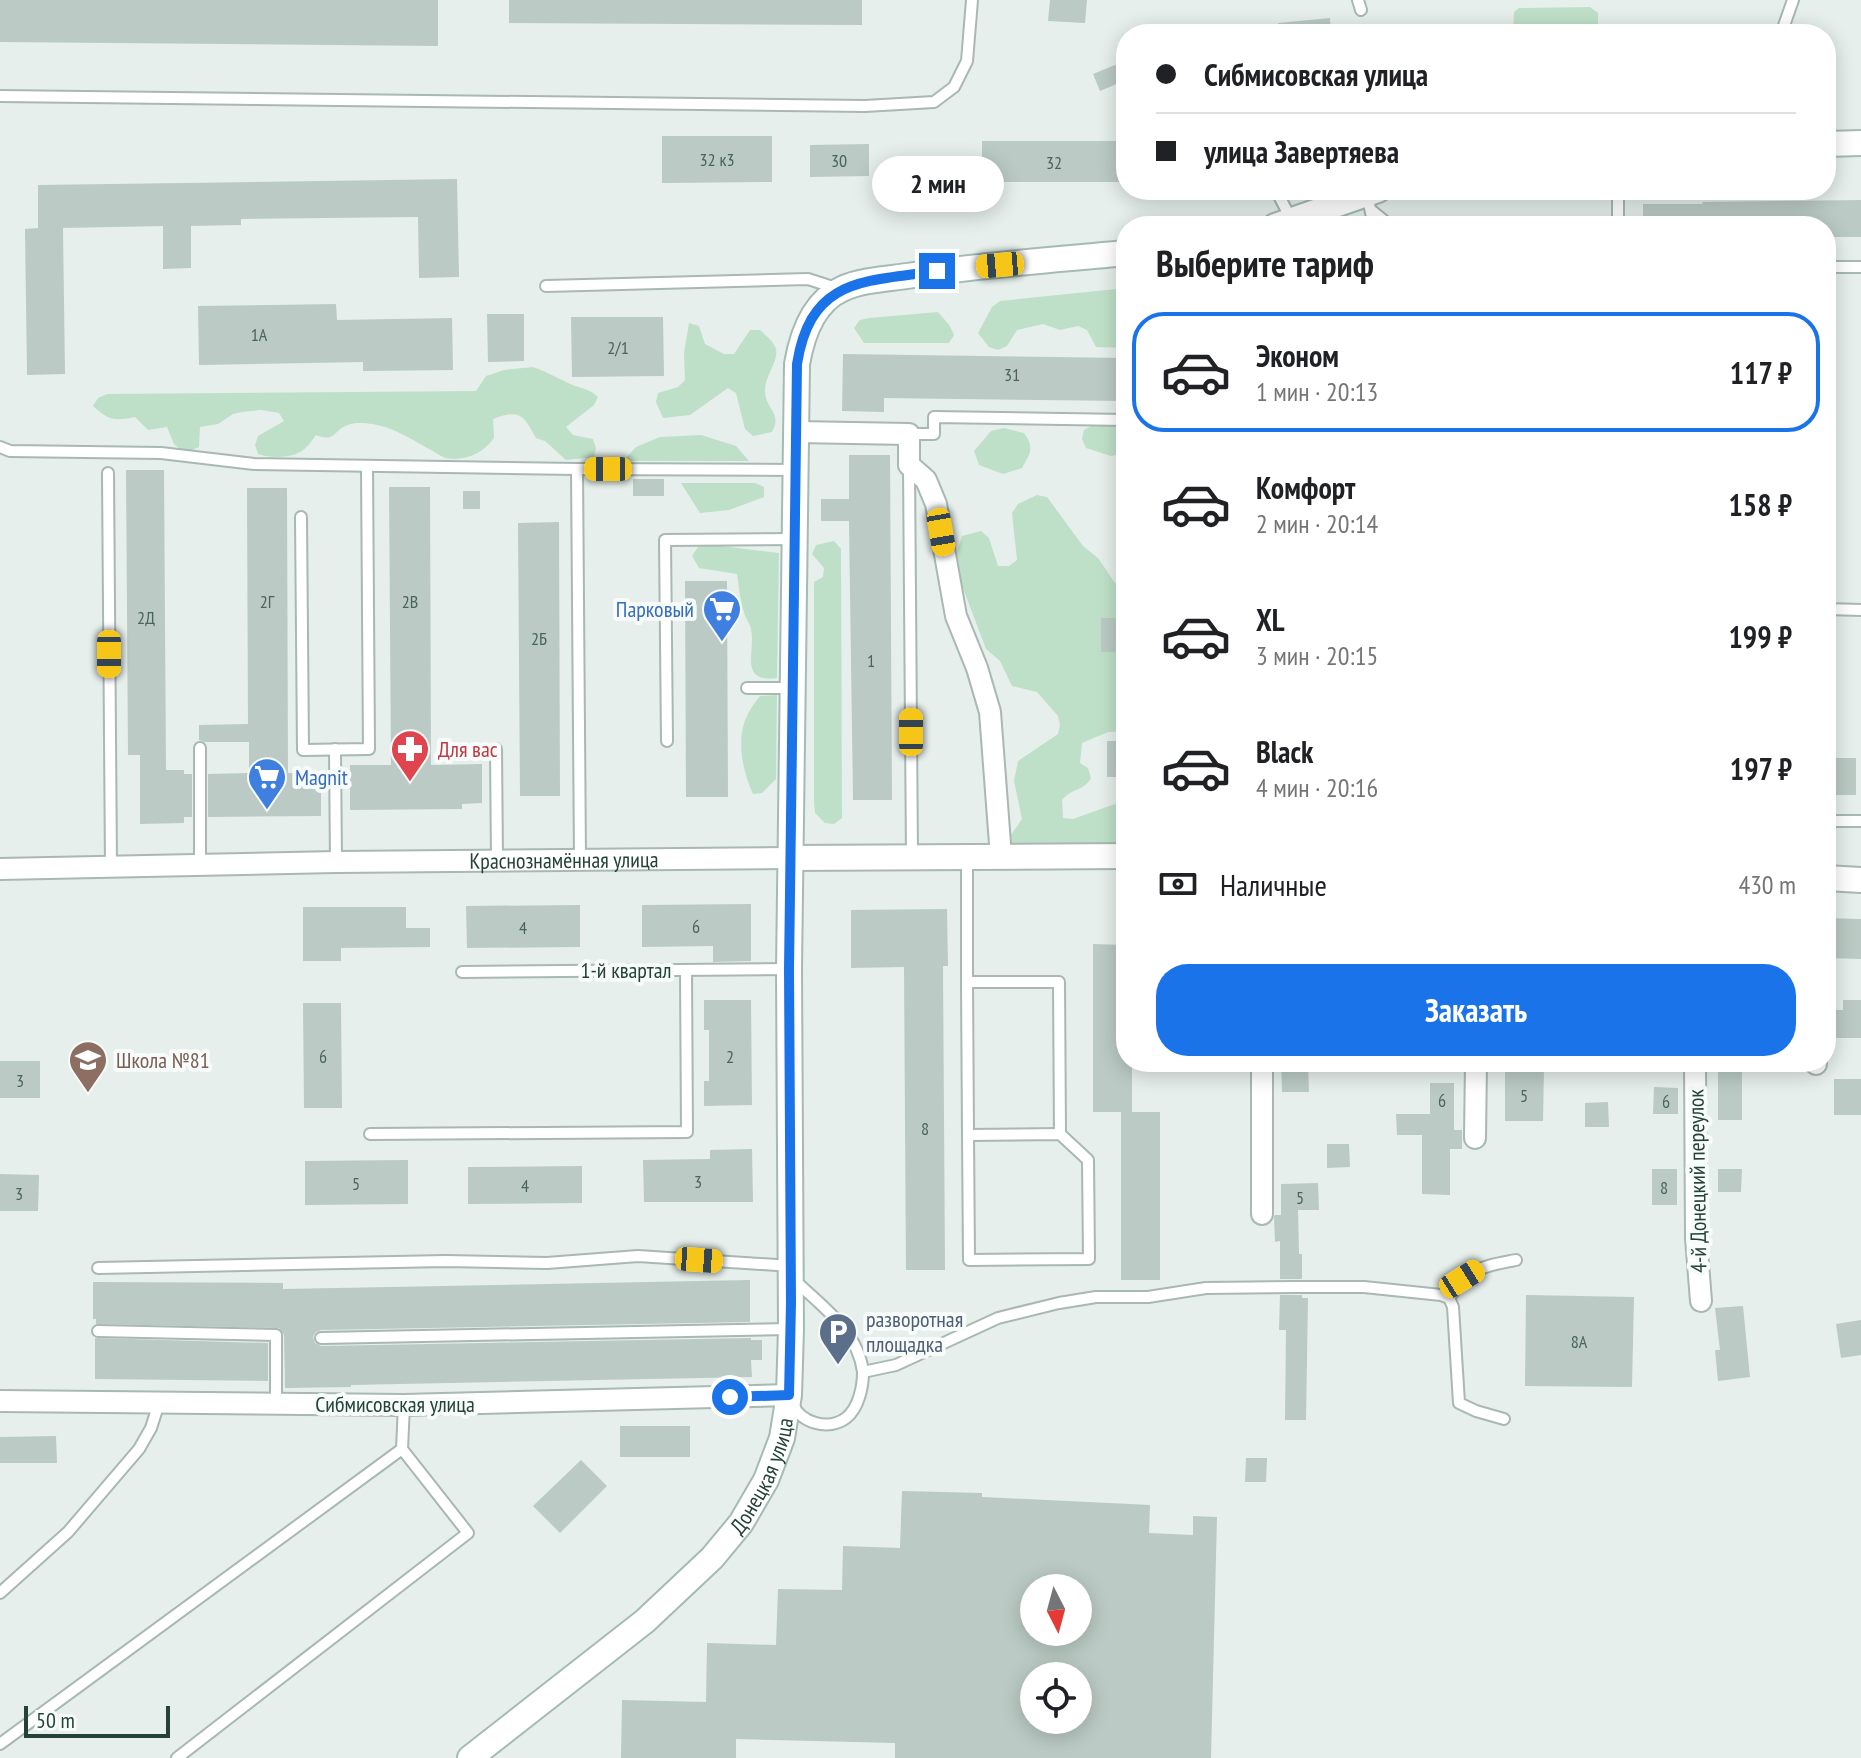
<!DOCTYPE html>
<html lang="ru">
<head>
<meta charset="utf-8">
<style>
	body { margin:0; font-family:"PT Sans Narrow",sans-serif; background:#f6f6f6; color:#202124; height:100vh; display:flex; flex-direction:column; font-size:30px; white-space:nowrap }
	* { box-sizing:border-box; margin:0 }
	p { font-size:26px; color:#757577 }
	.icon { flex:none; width:44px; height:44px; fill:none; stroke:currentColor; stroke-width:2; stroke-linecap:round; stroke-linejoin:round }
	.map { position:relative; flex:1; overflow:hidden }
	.sheet { position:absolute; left:1116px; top:216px; width:720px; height:856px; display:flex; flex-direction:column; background:#fff; border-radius:32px; box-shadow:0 4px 20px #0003 }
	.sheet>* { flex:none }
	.top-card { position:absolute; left:1116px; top:24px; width:720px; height:176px; border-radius:32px; box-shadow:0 4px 20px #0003; display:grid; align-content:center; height:176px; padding:0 40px; background:#fff }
	.needle { width:52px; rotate:174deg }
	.fabs { position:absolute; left:1020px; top:1574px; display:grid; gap:16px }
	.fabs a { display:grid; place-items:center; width:72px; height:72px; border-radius:50%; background:#fff; box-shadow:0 4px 20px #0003; font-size:40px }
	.scale { position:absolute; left:24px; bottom:20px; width:146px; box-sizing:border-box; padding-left:8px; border:4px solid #24423a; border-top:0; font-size:22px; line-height:28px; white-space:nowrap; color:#24423a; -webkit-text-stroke:6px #f7fbf9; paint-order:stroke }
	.end { position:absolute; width:36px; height:36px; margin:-18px; border:10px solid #1a73e8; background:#fff; box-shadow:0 0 0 4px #fff }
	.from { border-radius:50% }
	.bubble { position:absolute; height:56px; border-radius:28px; background:#fff; box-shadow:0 4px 20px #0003; font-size:26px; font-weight:800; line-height:56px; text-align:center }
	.car { position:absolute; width:24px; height:48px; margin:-24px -12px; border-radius:10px; box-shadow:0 0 6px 2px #0007; background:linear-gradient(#f5c518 24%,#345 0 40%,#f5c518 0 76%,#345 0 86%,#f5c518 0) }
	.top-card b { display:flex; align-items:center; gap:28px; height:76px; font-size:30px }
	.top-card b+b { border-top:2px solid #e0e0e0 }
	.top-card i { width:20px; height:20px; background:#202124 }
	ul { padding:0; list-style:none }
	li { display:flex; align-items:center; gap:24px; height:120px; margin:0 16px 12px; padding:0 24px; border:4px solid transparent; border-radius:32px }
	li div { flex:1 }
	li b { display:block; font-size:30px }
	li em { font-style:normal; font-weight:800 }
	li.current { border-color:#1a73e8 }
	li>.icon { width:72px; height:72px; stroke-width:1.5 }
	h2 { padding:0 40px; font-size:36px; line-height:96px }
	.pay { display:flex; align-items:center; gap:20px; height:88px; padding:0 40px; font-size:30px }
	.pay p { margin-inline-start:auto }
	.primary-button { display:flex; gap:16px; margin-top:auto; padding:16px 40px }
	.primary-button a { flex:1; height:92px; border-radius:32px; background:#1a73e8; color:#fff; font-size:32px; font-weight:800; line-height:92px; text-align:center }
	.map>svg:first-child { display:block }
</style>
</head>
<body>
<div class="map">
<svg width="1861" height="1758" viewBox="0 0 1861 1758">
	<rect width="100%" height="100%" fill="#e6efeb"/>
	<g fill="#bfe0c8">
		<polygon points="1590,7 1598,13 1598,34 1513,34 1514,12 1519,8"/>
		<polygon points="1126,288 1126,348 1096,347 1087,330 1078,326 1060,330 1043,324 1017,330 1007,346 998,350 989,347 978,333 992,307 1000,301"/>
		<polygon points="938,312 950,326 954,335 949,343 864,343 854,328 860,320 869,318"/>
		<path d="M 689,323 L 699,326 L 705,344 L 724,354 L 734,354 L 750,330 L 760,330 C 765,335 774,341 776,349 C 779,362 764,377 765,391 C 765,409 783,413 772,432 L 753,436 L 745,429 L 736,393 L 728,388 L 690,415 L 663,418 L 656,402 L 658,393 L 678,387 L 685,380 L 684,353 Z"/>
		<path d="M 533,367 C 548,372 561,380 575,386 C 584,389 591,390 598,397 L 594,405 L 566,427 L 573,435 L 593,439 L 596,448 L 594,457 L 566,460 L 545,441 L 536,438 C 523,414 520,409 493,419 L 494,438 C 484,453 464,462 445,458 C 440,456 434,451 429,449 C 411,439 393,427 372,424 C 366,423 354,422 348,425 C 333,430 336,443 316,435 C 312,440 308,447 303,450 C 292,459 270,458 258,454 L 255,445 L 258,436 L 284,421 L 279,413 L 261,410 L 242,412 L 233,414 L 218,424 L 200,427 L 199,447 L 190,451 L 181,450 L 174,444 L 167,427 L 148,430 L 135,417 C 113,421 110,421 93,406 L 98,398 L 107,394 L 476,391 L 486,376 L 504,370 Z"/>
		<polygon points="1093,425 1126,425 1126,453 1111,456 1086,448 1082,439 1084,430"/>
		<path d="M 1004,428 L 1024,433 C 1035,448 1030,453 1022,468 L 1003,474 L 979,465 L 974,451 L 991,431 Z"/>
		<polygon points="701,435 736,446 749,461 623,461 636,447 660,437"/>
		<polygon points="681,483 755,483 764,487 764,497 729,510 700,513"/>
		<path d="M 1037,495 L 1047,497 L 1083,546 L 1098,558 L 1115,583 L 1126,586 L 1126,731 L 1108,732 L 1082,743 L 1080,763 L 1088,768 L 1091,778 C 1083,792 1073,787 1062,800 L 1063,818 L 1073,819 L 1126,800 L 1126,843 L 1010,844 L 1011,835 L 1022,819 L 1014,781 L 1018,761 L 1058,734 L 1060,725 L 1058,716 L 1037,692 L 1012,686 L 1000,661 L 986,649 L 958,575 L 956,555 L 962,536 L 981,531 L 989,538 L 998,566 L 1009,566 L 1017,560 L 1012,513 L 1018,504 Z"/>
		<polygon points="834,541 841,549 842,818 834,824 825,823 815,813 814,802 814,582 823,577 824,568 812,554 816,545"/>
		<path d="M 713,545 L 779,553 L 777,678 C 738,683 756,652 751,629 C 750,623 745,618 744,612 C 740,600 739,587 737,574 L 699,568 L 692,556 L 698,547 Z"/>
		<path d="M 777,695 L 776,779 L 762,793 L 753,794 C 742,770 735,736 749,712 C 752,706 756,701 760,696 Z"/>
	</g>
	<g fill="#bbcac4" fill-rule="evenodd">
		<polygon points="0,0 438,0 438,46 0,42"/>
		<polygon points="509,0 862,0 862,25 509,23"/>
		<polygon points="1050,0 1087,0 1085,23 1048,21"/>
		<polygon points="1330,18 1331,34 1279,34 1278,23"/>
		<polygon points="1120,63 1126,80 1100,91 1093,74"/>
		<polygon points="662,136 772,136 772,182 662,183"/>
		<rect x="982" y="141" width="143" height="41"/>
		<polygon points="869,144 869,176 810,177 810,145"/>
		<polygon points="457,179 459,277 419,278 418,217 241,219 241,225 191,226 191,268 163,269 163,226 63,228 65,374 27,375 25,229 38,228 38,185"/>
		<polygon points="1861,200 1861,237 1826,237 1826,226 1643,226 1643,204 1703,204 1702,202"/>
		<polygon points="336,304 337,320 452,318 453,370 363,371 363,362 199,365 198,306"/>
		<polygon points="487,314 524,314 524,361 488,362"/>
		<polygon points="571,317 663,317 664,376 572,377"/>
		<polygon points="843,354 1126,358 1126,401 884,398 884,412 842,411"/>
		<polygon points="849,455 890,455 892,800 853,800 849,521 821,521 821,499 849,499"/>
		<polygon points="126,470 164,470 166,770 184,770 184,774 192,774 192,817 184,817 184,823 140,824 140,755 128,755"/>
		<rect x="633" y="479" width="31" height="17"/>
		<polygon points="389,487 430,487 431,765 482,764 482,803 462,804 462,809 350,810 350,765 391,765"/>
		<polygon points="247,488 287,488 288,773 321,773 321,816 208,817 208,774 249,773 249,742 205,742 199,740 199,725 248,724"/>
		<rect x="463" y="491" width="17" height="18"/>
		<polygon points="559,522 560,796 520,796 518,523"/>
		<polygon points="685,581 727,581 728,797 686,797"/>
		<rect x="1101" y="618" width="20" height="34"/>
		<rect x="1107" y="741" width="19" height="36"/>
		<rect x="1826" y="758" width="30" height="37"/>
		<polygon points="751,904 751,961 713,962 713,946 642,947 642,905"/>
		<polygon points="580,905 580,947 467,948 466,906"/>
		<polygon points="303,907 406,907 406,928 430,928 430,947 341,948 341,961 303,961"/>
		<polygon points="947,909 948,966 943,966 945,1270 906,1270 904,967 851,968 851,910"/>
		<polygon points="1829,918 1861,919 1861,959 1828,958"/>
		<polygon points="1093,944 1126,945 1126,1062 1132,1062 1132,1112 1093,1112"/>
		<polygon points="704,1000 751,1000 752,1105 704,1106 704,1081 709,1081 709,1030 704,1030"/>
		<polygon points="1843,1000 1861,1000 1861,1038 1831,1038 1831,1010 1843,1010"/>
		<polygon points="303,1003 341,1003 342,1108 304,1108"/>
		<rect x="0" y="1061" width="40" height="37"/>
		<polygon points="1281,1062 1308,1062 1309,1092 1282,1092"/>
		<rect x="1718" y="1062" width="24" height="58"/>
		<polygon points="1505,1069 1544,1069 1543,1121 1505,1121"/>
		<rect x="1834" y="1079" width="27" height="36"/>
		<polygon points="1430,1083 1454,1083 1454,1130 1462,1130 1462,1149 1450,1149 1450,1195 1422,1194 1422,1135 1397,1135 1396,1114 1430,1114"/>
		<polygon points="1654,1087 1678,1088 1678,1114 1653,1114"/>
		<polygon points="1608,1102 1609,1127 1585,1127 1585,1103"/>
		<rect x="1121" y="1112" width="39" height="168"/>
		<polygon points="1327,1144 1349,1144 1350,1167 1327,1168"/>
		<polygon points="752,1149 753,1202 644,1202 643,1160 710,1159 710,1150"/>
		<polygon points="408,1160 408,1204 305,1205 305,1161"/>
		<polygon points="582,1166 582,1203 468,1204 468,1167"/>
		<rect x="1652" y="1169" width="25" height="36"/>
		<polygon points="1718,1169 1742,1169 1741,1192 1718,1192"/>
		<polygon points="0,1174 39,1175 38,1211 0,1211"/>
		<polygon points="1318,1183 1319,1210 1298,1210 1299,1254 1302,1254 1302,1279 1280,1279 1280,1241 1275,1242 1274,1217 1275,1215 1281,1215 1281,1184"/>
		<polygon points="750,1280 750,1322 321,1330 316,1332 313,1337 315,1343 321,1346 751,1338 751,1340 762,1340 762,1360 751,1360 752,1377 351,1385 351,1387 285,1388 284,1335 279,1328 96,1324 96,1319 93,1319 93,1282 283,1283 283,1289"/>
		<polygon points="1280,1295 1302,1295 1302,1298 1308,1298 1306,1420 1285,1420 1286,1330 1279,1330"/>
		<polygon points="1526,1295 1634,1297 1632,1387 1525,1386"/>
		<polygon points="1743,1306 1750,1377 1718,1381 1715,1350 1720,1350 1715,1308"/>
		<polygon points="1861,1320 1861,1355 1841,1358 1836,1324"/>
		<polygon points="95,1338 268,1343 268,1381 95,1379"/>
		<rect x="620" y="1426" width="70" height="31"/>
		<polygon points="56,1436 57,1463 0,1463 0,1437"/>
		<polygon points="1246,1458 1267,1458 1266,1482 1245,1482"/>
		<polygon points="581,1460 607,1486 560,1533 533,1506"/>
		<path d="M 902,1491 L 982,1493 L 982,1497 L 1150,1505 L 1149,1533 L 1193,1535 L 1193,1516 L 1217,1517 L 1211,1758 L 895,1758 L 895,1743 L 736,1739 L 736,1758 L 621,1758 L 622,1700 L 706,1702 L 707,1643 L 776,1645 L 778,1589 L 842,1590 L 843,1546 L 900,1548 ZM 1034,1588 L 1078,1588 L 1078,1632 L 1034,1632 ZM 1034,1676 L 1078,1676 L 1078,1720 L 1034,1720 Z"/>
	</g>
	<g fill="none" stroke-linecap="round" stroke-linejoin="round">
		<g stroke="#a8b8b2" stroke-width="14">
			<g id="service">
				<polyline points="1358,0 1361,10"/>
				<polyline points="1638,32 1781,34"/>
				<polyline points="1781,34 1793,0"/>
				<polyline points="0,96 865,106 934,102 954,87 967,61 972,0"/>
				<polyline points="1276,190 1291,219"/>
				<polyline points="1618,190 1618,226"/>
				<polyline points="1367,195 1374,226"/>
				<polyline points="1372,211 1388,224 1396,226"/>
				<polyline points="1826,267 1861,267"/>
				<polyline points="546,286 808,279 839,289"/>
				<polyline points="909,434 934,434 934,417 1126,420"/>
				<polyline points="0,447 10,451 161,453 254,464 577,469 795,470"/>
				<polyline points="909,467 912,857"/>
				<polyline points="577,469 580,860"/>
				<polyline points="108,473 111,867"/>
				<polyline points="301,517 303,750 369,749 367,467"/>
				<polyline points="1826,609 1861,610"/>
				<polyline points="747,688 793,688"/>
				<polyline points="667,741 665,540 794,539"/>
				<polyline points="200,748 200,864"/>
				<polyline points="335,749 336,862"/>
				<polyline points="496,749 497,860"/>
				<polyline points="1826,821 1861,821"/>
				<polyline points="967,857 967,982 1059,982 1060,1134"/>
				<polyline points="462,972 787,969"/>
				<polyline points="967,982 968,1135"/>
				<polyline points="370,1134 687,1132 686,970"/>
				<polygon points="1060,1134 1088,1160 1089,1259 969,1260 968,1135"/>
				<polyline points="98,1268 446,1261 547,1263 638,1256 791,1266"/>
				<path d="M 793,1279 C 821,1305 858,1331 863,1372 L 896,1365 L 998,1318 L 1059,1303 L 1096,1297 L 1148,1297 L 1206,1288 L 1294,1287 L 1364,1287 L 1441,1295 L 1449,1298 L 1453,1307 L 1459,1403 L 1476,1411 L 1504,1419"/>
				<path d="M 1449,1298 C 1470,1267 1481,1267 1516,1260"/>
				<polyline points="98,1331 276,1335 276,1404"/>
				<polyline points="321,1338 789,1329"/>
				<path d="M 793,1404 C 800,1423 829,1431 846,1418 C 859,1408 863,1386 863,1372"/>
				<polyline points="0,1593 68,1532 139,1449 151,1428 159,1403"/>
				<polyline points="0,1744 402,1449 404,1405"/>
				<polyline points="177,1758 468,1533 402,1449"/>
			</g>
		</g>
		<g stroke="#a8b8b2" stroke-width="24">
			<g id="minor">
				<polyline points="796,432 909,434 909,465 926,480 936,504 956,616 977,668 990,712 1001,857"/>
				<path id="s1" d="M 0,869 L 336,862 L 791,858"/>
				<polyline points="1262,1062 1262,1214"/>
				<polyline points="1695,1062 1696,1238 1701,1301"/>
				<polyline points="1816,1064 1816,1062"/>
				<polyline points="1475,1138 1476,1062"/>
				<polyline points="0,1401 404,1405 789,1395"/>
			</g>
		</g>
		<g stroke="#a8b8b2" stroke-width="28">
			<g id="tertiary">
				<polyline points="791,858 1126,856"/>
				<polyline points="1826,878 1861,880"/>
			</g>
		</g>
		<g stroke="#a4bbb3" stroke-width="28">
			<g id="secondary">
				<polyline points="1826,144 1861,143"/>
				<polyline points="1275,226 1378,190"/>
				<path id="s2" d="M 470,1758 L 645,1621 L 712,1558 L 741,1523 L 766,1480 L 782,1438 L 789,1395 L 791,1329 L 789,969 L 797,364 C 802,335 813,302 842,289 C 861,280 886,279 907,276 C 980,265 1053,260 1126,253"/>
			</g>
		</g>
		<use href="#service" stroke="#fff" stroke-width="10"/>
		<use href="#minor" stroke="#fff" stroke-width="20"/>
		<use href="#tertiary" stroke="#fff" stroke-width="24"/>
		<use href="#secondary" stroke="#fff" stroke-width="24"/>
	</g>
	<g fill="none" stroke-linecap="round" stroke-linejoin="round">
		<path stroke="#1a73e8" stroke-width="10" d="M 730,1397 L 789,1395 L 791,1303 L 789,969 L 797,364 C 811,277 864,282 937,271"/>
	</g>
	<defs>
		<g id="supermarket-pin" transform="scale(2)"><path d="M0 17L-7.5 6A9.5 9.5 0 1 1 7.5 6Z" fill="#3f7fe0" stroke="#f7fbf9"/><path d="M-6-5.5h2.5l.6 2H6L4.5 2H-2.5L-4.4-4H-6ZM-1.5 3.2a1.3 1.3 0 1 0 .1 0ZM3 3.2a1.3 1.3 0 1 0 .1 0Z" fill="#fff"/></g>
		<g id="pharmacy-pin" transform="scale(2)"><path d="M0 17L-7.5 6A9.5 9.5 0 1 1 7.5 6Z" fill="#e0444e" stroke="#f7fbf9"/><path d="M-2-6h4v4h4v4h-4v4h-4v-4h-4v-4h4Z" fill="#fff"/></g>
		<g id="school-pin" transform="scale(2)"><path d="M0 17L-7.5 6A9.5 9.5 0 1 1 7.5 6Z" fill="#8d6e63" stroke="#f7fbf9"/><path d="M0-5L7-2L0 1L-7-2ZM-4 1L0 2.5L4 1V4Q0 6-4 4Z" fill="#fff"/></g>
		<g id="parking-pin" transform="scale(2)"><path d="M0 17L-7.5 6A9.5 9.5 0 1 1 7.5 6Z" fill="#5c6f8a" stroke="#f7fbf9"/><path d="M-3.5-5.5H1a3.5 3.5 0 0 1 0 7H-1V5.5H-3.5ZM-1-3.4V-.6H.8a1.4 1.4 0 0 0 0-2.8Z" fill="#fff"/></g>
	</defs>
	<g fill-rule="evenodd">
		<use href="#supermarket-pin" x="722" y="609"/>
		<use href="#pharmacy-pin" x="410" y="749"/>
		<use href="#supermarket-pin" x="267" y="777"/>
		<use href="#school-pin" x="88" y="1060"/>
		<use href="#parking-pin" x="838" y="1332"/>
	</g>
	<g text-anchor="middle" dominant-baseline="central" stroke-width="8" stroke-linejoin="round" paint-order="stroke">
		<g font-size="18" fill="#4a645c">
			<text x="717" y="159">32 к3</text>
			<text x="839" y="160">30</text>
			<text x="1054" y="162">32</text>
			<text x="259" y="334">1А</text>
			<text x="618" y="347">2/1</text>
			<text x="1012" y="374">31</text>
			<text x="267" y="601">2Г</text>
			<text x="410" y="601">2В</text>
			<text x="146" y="617">2Д</text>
			<text x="539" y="638">2Б</text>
			<text x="871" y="660">1</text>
			<text x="696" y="926">6</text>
			<text x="523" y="927">4</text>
			<text x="323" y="1056">6</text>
			<text x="730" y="1056">2</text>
			<text x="20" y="1080">3</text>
			<text x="1524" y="1095">5</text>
			<text x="1442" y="1100">6</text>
			<text x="1666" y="1101">6</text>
			<text x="925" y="1128">8</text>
			<text x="698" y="1181">3</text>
			<text x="356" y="1183">5</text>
			<text x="525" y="1185">4</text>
			<text x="1664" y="1187">8</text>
			<text x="19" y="1193">3</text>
			<text x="1300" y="1197">5</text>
			<text x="1579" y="1341">8А</text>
		</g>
		<g font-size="22" fill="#366cbe" stroke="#f7fbf9" text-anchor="end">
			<text x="694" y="609">Парковый</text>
			<text x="295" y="777" text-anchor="start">Magnit</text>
		</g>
		<g font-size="22" fill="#be3a42" stroke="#f7fbf9" text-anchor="start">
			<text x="438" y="749">Для вас</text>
		</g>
		<g font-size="22" fill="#24423a" stroke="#f7fbf9">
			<text stroke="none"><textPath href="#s1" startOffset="564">Краснознамённая улица</textPath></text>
			<text x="626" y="970">1-й квартал</text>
			<text transform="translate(1697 1181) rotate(-91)">4-й Донецкий переулок</text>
			<text x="395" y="1404">Сибмисовская улица</text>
			<text stroke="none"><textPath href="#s2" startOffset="412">Донецкая улица</textPath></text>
		</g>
		<g font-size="22" fill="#785e54" stroke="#f7fbf9" text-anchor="start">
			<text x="116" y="1060">Школа №81</text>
		</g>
		<g font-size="22" fill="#4e5e75" stroke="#f7fbf9" text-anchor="start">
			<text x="866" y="1319">разворотная<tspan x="866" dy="25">площадка</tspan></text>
		</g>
	</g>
</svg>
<div class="fabs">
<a><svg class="needle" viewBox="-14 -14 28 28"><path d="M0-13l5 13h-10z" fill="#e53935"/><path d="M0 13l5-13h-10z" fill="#757577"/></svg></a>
<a><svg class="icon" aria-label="locate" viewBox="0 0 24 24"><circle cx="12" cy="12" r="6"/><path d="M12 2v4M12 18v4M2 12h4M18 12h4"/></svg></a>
</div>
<div class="scale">50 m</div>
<i class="end from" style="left:730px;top:1397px"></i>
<i class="end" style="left:937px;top:271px"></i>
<div class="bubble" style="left:872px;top:156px;width:132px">2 мин</div>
<i class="car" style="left:1000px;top:265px;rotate:265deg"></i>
<i class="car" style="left:608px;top:469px;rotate:270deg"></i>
<i class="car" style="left:941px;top:532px;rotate:170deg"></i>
<i class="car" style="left:109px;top:654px;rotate:180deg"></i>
<i class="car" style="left:911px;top:732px;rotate:0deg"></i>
<i class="car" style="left:699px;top:1260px;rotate:94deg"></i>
<i class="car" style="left:1462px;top:1279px;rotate:58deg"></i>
<div class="top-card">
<b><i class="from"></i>Сибмисовская улица</b>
<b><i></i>улица Завертяева</b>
</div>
<section class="sheet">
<h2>Выберите тариф</h2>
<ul>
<li class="current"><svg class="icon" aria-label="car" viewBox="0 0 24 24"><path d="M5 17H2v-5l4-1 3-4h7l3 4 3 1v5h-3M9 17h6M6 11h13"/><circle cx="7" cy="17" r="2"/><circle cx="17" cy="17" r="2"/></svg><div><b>Эконом</b><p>1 мин · 20:13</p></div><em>117 ₽</em></li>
<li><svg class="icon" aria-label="car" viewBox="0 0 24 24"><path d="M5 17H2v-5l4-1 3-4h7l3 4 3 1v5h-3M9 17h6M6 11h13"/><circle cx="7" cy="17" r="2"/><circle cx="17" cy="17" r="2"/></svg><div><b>Комфорт</b><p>2 мин · 20:14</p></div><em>158 ₽</em></li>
<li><svg class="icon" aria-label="car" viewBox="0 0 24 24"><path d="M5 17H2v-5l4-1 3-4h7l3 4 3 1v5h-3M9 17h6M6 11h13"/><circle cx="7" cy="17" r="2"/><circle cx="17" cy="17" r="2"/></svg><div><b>XL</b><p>3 мин · 20:15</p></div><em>199 ₽</em></li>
<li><svg class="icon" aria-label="car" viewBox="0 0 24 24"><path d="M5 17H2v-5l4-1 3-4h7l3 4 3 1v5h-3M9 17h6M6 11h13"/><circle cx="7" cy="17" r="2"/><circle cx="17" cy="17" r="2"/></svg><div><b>Black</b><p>4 мин · 20:16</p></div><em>197 ₽</em></li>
</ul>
<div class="pay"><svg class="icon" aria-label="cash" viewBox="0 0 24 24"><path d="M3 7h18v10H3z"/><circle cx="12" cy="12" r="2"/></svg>Наличные<p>430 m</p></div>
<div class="primary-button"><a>Заказать</a></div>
</section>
</div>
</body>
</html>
